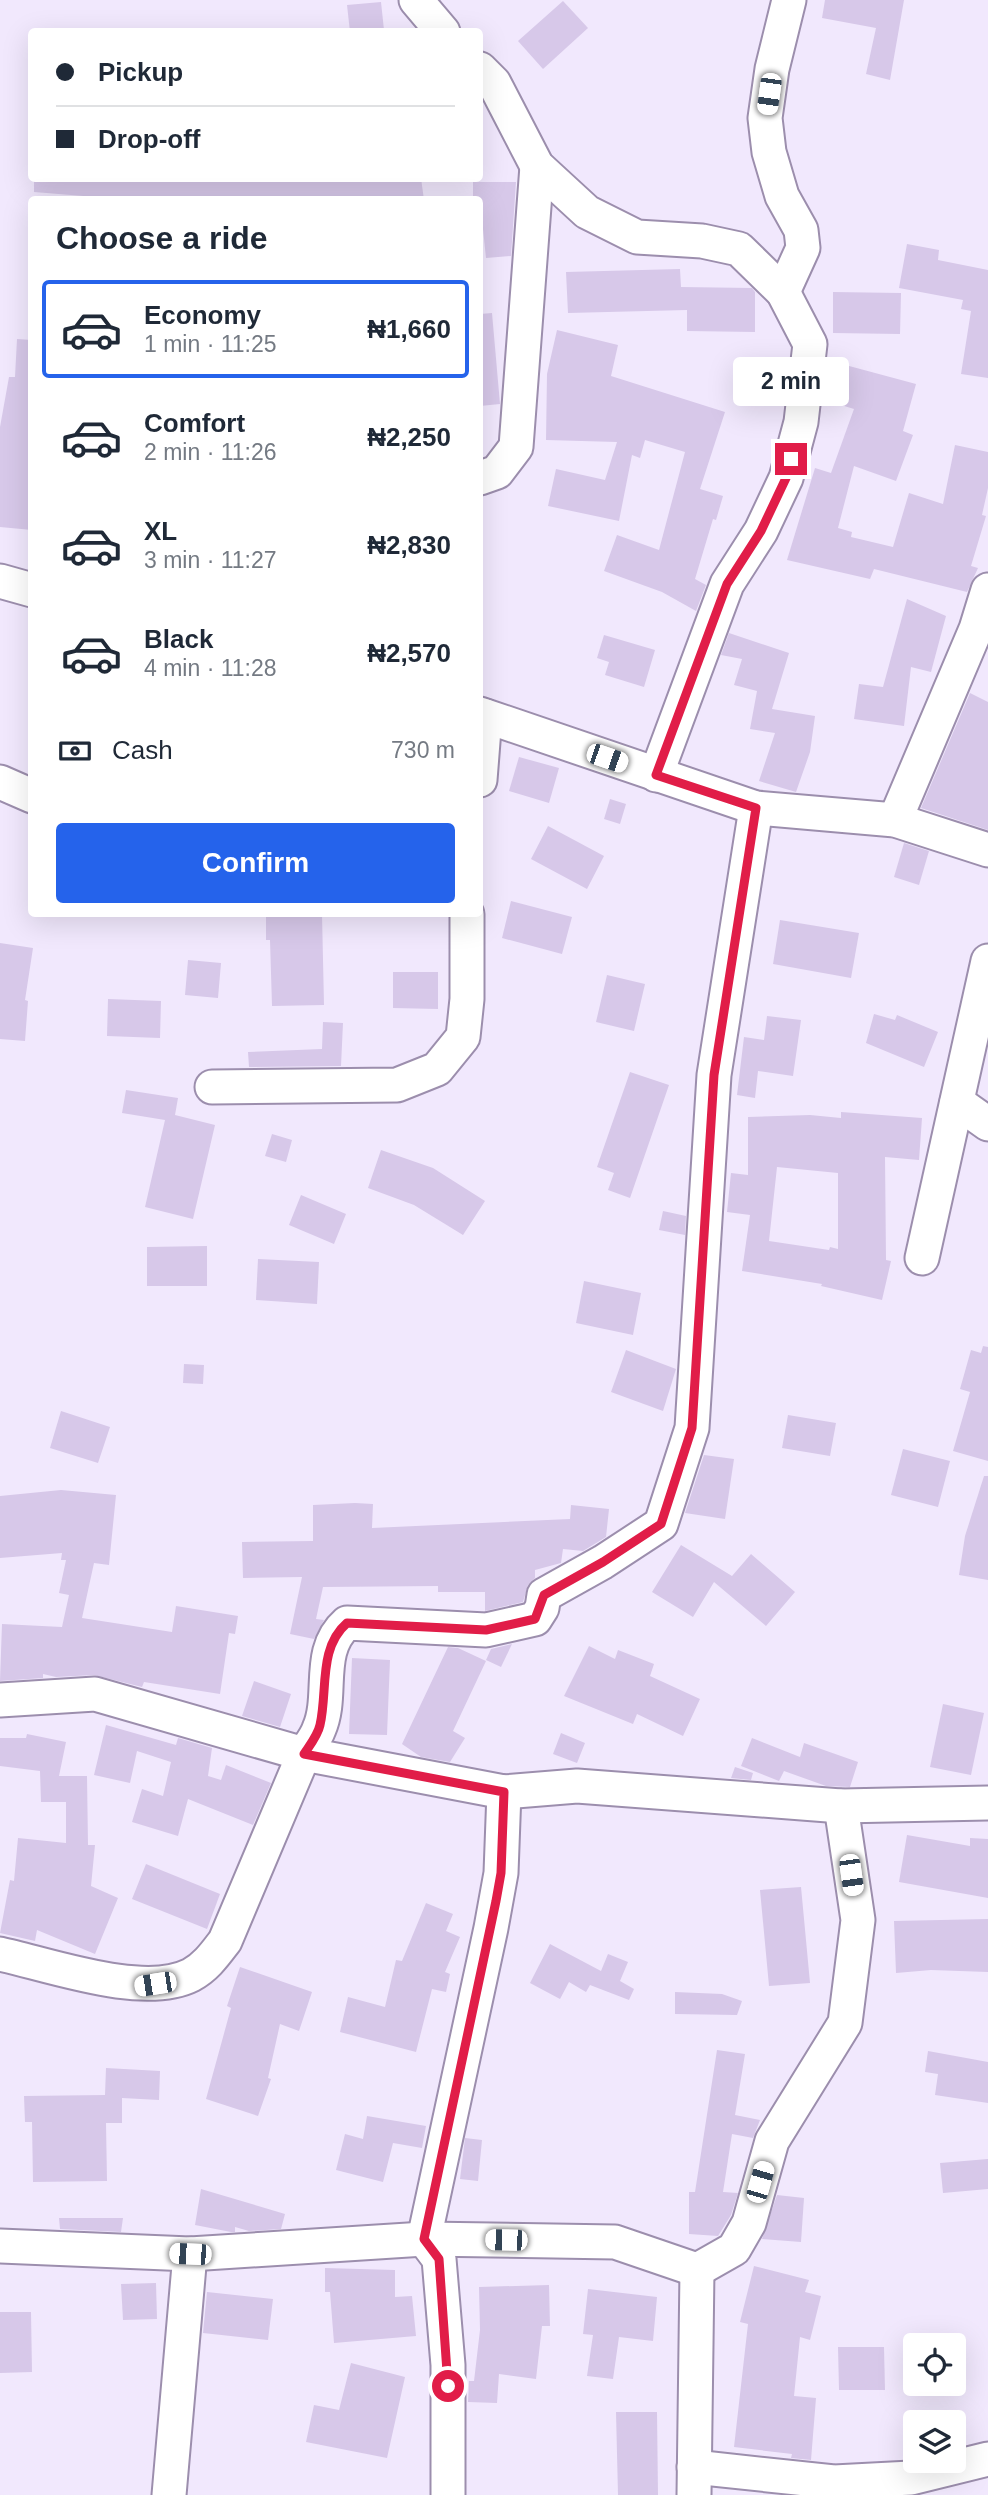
<!DOCTYPE html>
<html lang="en">
<head>
<meta charset="utf-8">
<style>
	body { margin:0; font-family:Helvetica,sans-serif; background:#f2f2f3; color:#1f2937; height:100vh; display:flex; flex-direction:column; font-size:26px; white-space:nowrap }
	* { box-sizing:border-box; margin:0 }
	p { font-size:23px; color:#747a83 }
	.icon { flex:none; width:38px; height:38px; fill:none; stroke:currentColor; stroke-width:2; stroke-linecap:round; stroke-linejoin:round }
	.map { position:relative; flex:1; overflow:hidden }
	.details { position:absolute; left:28px; top:196px; width:455px; height:721px; display:flex; flex-direction:column; background:#fff; border-radius:7px; box-shadow:0 7px 28px #0002 }
	.details>* { flex:none }
	.top-card { position:absolute; left:28px; top:28px; width:455px; height:154px; border-radius:7px; box-shadow:0 7px 28px #0002; display:grid; align-content:center; height:154px; padding:0 28px; background:#fff }
	.buttons { position:absolute; left:903px; top:2333px; display:grid; gap:14px }
	.buttons a { display:grid; place-items:center; width:63px; height:63px; border-radius:7px; background:#fff; box-shadow:0 7px 28px #0002; font-size:35px }
	.end { position:absolute; width:32px; height:32px; margin:-16px; border:9px solid #e11d48; background:#fff; box-shadow:0 0 0 4px #fff }
	.from { border-radius:50% }
	.bubble { position:absolute; height:49px; border-radius:7px; background:#fff; box-shadow:0 7px 28px #0002; font-size:23px; font-weight:800; line-height:49px; text-align:center }
	.car { position:absolute; width:21px; height:42px; margin:-21px -10px; border-radius:9px; box-shadow:0 0 5px 2px #0007; background:linear-gradient(#fff 24%,#345 0 40%,#fff 0 76%,#345 0 86%,#fff 0) }
	.top-card b { display:flex; align-items:center; gap:24px; height:66px; font-size:26px }
	.top-card b+b { border-top:2px solid #e0e1e3 }
	.top-card i { width:18px; height:18px; background:#1f2937 }
	ul { padding:0; list-style:none }
	li { display:flex; align-items:center; gap:21px; height:98px; margin:0 14px 10px; padding:0 14px; border:4px solid transparent; border-radius:7px }
	li div { flex:1 }
	li b { display:block; font-size:26px }
	li em { font-style:normal; font-weight:800 }
	li.on { border-color:#2563eb }
	li>.icon { width:63px; height:63px; stroke-width:1.5 }
	h2 { padding:0 28px; font-size:32px; line-height:84px }
	.pay { display:flex; align-items:center; gap:18px; height:77px; padding:0 28px; font-size:26px }
	.pay p { margin-inline-start:auto }
	.cta { display:flex; gap:14px; margin-top:auto; padding:14px 28px }
	.cta a { flex:1; height:80px; border-radius:7px; background:#2563eb; color:#fff; font-size:28px; font-weight:800; line-height:80px; text-align:center }
	.map>svg:first-child { display:block }
</style>
</head>
<body>
<div class="map">
<svg width="988" height="2495" viewBox="0 0 988 2495">
	<rect width="100%" height="100%" fill="#f1e8fd"/>
	<g fill="#d7c8e9" fill-rule="evenodd">
		<polygon points="825,0 904,0 890,80 866,74 876,28 822,18"/>
		<polygon points="563,1 588,28 543,69 518,41"/>
		<polygon points="381,2 384,30 350,32 347,5"/>
		<polygon points="34,178 421,178 424,200 147,200 120,196 120,199 34,192"/>
		<polygon points="473,182 516,182 511,256 486,258 480,200 473,200"/>
		<polygon points="907,244 939,250 938,260 988,270 988,378 961,374 971,311 961,309 963,300 899,288"/>
		<polygon points="680,269 681,287 752,288 755,292 755,332 687,331 687,310 568,313 566,272"/>
		<polygon points="833,292 901,293 900,334 833,333"/>
		<polygon points="492,313 500,404 480,406 480,314"/>
		<polygon points="557,330 618,345 611,376 725,412 700,489 723,496 716,520 713,519 695,579 706,585 696,611 662,592 604,571 617,535 659,550 685,452 645,440 640,458 632,455 619,521 548,506 556,469 605,480 617,442 546,440 547,374"/>
		<polygon points="17,339 32,340 32,530 0,527 0,427 9,377 15,377"/>
		<polygon points="838,363 916,384 903,431 913,435 896,481 854,466 838,528 852,532 851,537 893,547 909,493 943,504 955,445 988,452 988,488 982,515 986,516 971,566 978,568 967,592 874,569 870,579 787,560 815,468 831,473 854,409 828,401"/>
		<polygon points="907,599 946,616 931,672 911,667 904,726 854,719 859,684 883,687"/>
		<polygon points="729,633 789,653 772,709 815,716 810,752 796,792 759,781 775,733 750,729 757,691 734,685 742,659 721,655"/>
		<polygon points="604,635 655,650 644,687 605,675 609,662 597,658"/>
		<polygon points="970,693 988,702 988,830 921,808"/>
		<polygon points="519,757 559,768 549,803 509,791"/>
		<polygon points="610,799 626,804 620,824 604,819"/>
		<polygon points="548,826 604,856 587,889 531,859"/>
		<polygon points="904,843 929,851 919,885 894,877"/>
		<polygon points="511,901 572,917 562,954 502,938"/>
		<polygon points="266,914 322,914 324,1005 272,1006 270,940 266,940"/>
		<polygon points="780,920 859,933 851,978 773,964"/>
		<polygon points="0,943 33,948 25,1000 28,1001 25,1041 0,1039"/>
		<polygon points="188,960 221,963 218,998 185,995"/>
		<polygon points="393,972 438,972 438,1009 393,1008"/>
		<polygon points="607,975 645,984 634,1031 596,1022"/>
		<polygon points="108,999 161,1001 160,1038 107,1036"/>
		<polygon points="874,1014 895,1020 897,1015 938,1032 924,1067 866,1043"/>
		<polygon points="767,1016 801,1020 793,1076 758,1071 755,1098 737,1095 744,1037 764,1040"/>
		<polygon points="323,1022 343,1023 341,1066 249,1067 248,1052 322,1049"/>
		<polygon points="630,1072 669,1085 630,1198 608,1190 614,1173 597,1167"/>
		<polygon points="126,1090 178,1098 175,1115 215,1125 193,1219 145,1207 165,1120 122,1113"/>
		<path d="M 841,1112 L 922,1118 L 919,1160 L 885,1157 L 886,1260 L 891,1261 L 882,1300 L 821,1286 L 822,1284 L 742,1271 L 750,1215 L 727,1212 L 731,1173 L 748,1175 L 748,1117 L 810,1115 L 841,1118 ZM 777,1167 L 838,1173 L 838,1249 L 830,1247 L 829,1250 L 769,1241 Z"/>
		<polygon points="272,1134 292,1140 286,1162 265,1156"/>
		<polygon points="381,1150 433,1168 485,1201 463,1235 414,1205 368,1188"/>
		<polygon points="301,1195 346,1214 334,1244 289,1225"/>
		<polygon points="663,1211 686,1216 685,1235 659,1230"/>
		<polygon points="207,1246 207,1286 147,1286 147,1247"/>
		<polygon points="258,1259 319,1262 317,1304 256,1300"/>
		<polygon points="584,1281 641,1293 633,1335 576,1323"/>
		<polygon points="983,1346 988,1347 988,1461 953,1451 970,1392 960,1389 971,1350 981,1353"/>
		<polygon points="626,1350 676,1369 663,1411 611,1392"/>
		<polygon points="184,1364 204,1365 203,1384 183,1383"/>
		<polygon points="61,1411 110,1427 98,1463 50,1448"/>
		<polygon points="788,1415 836,1423 830,1456 782,1448"/>
		<polygon points="903,1449 950,1461 938,1507 891,1495"/>
		<polygon points="704,1455 734,1459 725,1519 685,1513"/>
		<polygon points="984,1476 988,1476 988,1580 959,1575 965,1536"/>
		<polygon points="61,1490 116,1495 109,1565 94,1563 82,1618 172,1632 176,1606 238,1616 235,1634 229,1633 220,1694 144,1682 142,1687 94,1675 56,1677 43,1674 43,1678 0,1681 2,1624 62,1627 69,1595 59,1593 66,1560 61,1560 62,1553 0,1558 0,1496"/>
		<polygon points="355,1503 373,1504 372,1528 570,1519 571,1505 609,1509 606,1537 583,1551 563,1549 561,1563 535,1570 535,1578 528,1585 523,1602 485,1611 485,1592 438,1592 438,1586 323,1587 316,1619 324,1620 314,1639 290,1634 302,1577 243,1578 242,1542 313,1541 313,1505"/>
		<polygon points="681,1545 732,1576 751,1554 795,1592 766,1626 714,1582 693,1617 652,1592"/>
		<polygon points="512,1644 501,1667 486,1660 491,1649"/>
		<polygon points="589,1646 615,1659 618,1650 654,1664 650,1676 700,1699 683,1736 637,1714 633,1724 564,1696"/>
		<polygon points="448,1647 458,1648 486,1661 453,1731 465,1738 450,1762 421,1757 402,1744"/>
		<polygon points="352,1658 390,1660 387,1735 349,1734"/>
		<polygon points="254,1681 291,1694 280,1727 242,1716"/>
		<polygon points="943,1704 984,1713 971,1775 930,1767"/>
		<polygon points="106,1725 176,1745 178,1738 212,1748 208,1776 221,1780 226,1765 271,1783 253,1825 188,1799 178,1836 132,1822 142,1789 163,1796 171,1762 137,1751 130,1783 94,1775"/>
		<polygon points="561,1733 585,1743 577,1763 553,1754"/>
		<polygon points="27,1734 66,1742 59,1776 87,1776 88,1845 95,1845 91,1886 118,1898 95,1954 37,1930 35,1941 0,1933 10,1880 14,1881 18,1838 66,1843 66,1802 41,1802 40,1771 0,1766 0,1738 26,1738"/>
		<polygon points="752,1738 800,1757 804,1743 858,1762 850,1787 826,1786 784,1771 779,1781 741,1766"/>
		<polygon points="735,1767 753,1773 751,1780 731,1778"/>
		<polygon points="907,1835 970,1846 970,1838 988,1839 988,1898 899,1882"/>
		<polygon points="146,1864 220,1894 207,1929 132,1899"/>
		<polygon points="801,1887 810,1983 769,1986 760,1890"/>
		<polygon points="426,1903 453,1914 446,1931 460,1937 445,1972 450,1974 446,1992 432,1989 416,2052 340,2032 348,1997 385,2007 396,1960 402,1961"/>
		<polygon points="988,1919 988,1972 931,1970 896,1973 894,1921"/>
		<polygon points="550,1944 601,1971 608,1954 628,1962 620,1981 634,1989 629,2000 590,1985 586,1992 569,1982 560,1999 530,1983"/>
		<polygon points="240,1967 312,1992 299,2031 280,2024 268,2078 271,2079 258,2116 206,2099 231,2008 227,2006"/>
		<polygon points="675,1992 722,1994 742,2001 737,2015 675,2014"/>
		<polygon points="717,2050 745,2054 735,2115 760,2120 753,2138 732,2134 723,2192 738,2193 731,2215 718,2236 689,2234 689,2192 695,2192"/>
		<polygon points="928,2051 988,2062 988,2103 935,2095 938,2074 925,2072"/>
		<polygon points="106,2068 160,2071 159,2100 122,2098 122,2123 106,2123 107,2181 33,2182 32,2122 25,2122 24,2096 105,2095"/>
		<polygon points="367,2116 426,2126 422,2148 393,2143 383,2182 336,2170 345,2134 363,2139"/>
		<polygon points="465,2138 482,2140 478,2181 460,2179"/>
		<polygon points="988,2159 988,2189 943,2193 940,2163"/>
		<polygon points="201,2189 285,2214 281,2229 249,2231 235,2227 235,2232 231,2232 195,2225"/>
		<polygon points="777,2195 804,2198 801,2242 762,2239"/>
		<polygon points="59,2218 123,2218 121,2232 60,2229"/>
		<polygon points="754,2266 809,2280 805,2292 821,2296 810,2340 800,2337 794,2396 816,2398 811,2460 791,2458 792,2454 734,2447 748,2324 740,2322"/>
		<polygon points="325,2268 395,2270 395,2297 412,2296 416,2336 334,2343 330,2292 325,2292"/>
		<polygon points="156,2283 157,2319 123,2320 121,2284"/>
		<polygon points="549,2285 550,2326 542,2326 536,2379 499,2374 497,2403 468,2402 469,2381 474,2381 480,2330 479,2287"/>
		<polygon points="588,2289 657,2297 653,2341 619,2337 613,2379 587,2376 593,2335 583,2334"/>
		<polygon points="207,2292 273,2299 268,2340 203,2333"/>
		<polygon points="0,2312 31,2312 32,2372 0,2373"/>
		<polygon points="838,2347 884,2347 885,2390 839,2390"/>
		<polygon points="351,2363 405,2377 387,2458 306,2442 314,2405 339,2410"/>
		<polygon points="616,2412 657,2412 658,2495 618,2495"/>
	</g>
	<g fill="none" stroke-linecap="round" stroke-linejoin="round">
		<g stroke="#9c8ead" stroke-width="37">
			<g id="minor">
				<polyline points="416,0 443,32"/>
				<polyline points="480,69 494,83 537,166 587,212 637,237 702,241 739,249 783,292 810,344 801,422 786,478 761,531 727,584 656,775"/>
				<polyline points="783,292 803,248 801,230 782,196 769,152 765,118 772,69 789,0"/>
				<polyline points="480,478 497,472 516,447 537,166"/>
				<polyline points="0,581 32,590"/>
				<polyline points="480,714 756,808 895,820 988,850"/>
				<polyline points="480,780 485,716"/>
				<polyline points="0,782 32,796"/>
				<polyline points="895,820 976,629 988,590"/>
				<polyline points="212,1087 397,1085 437,1069 463,1037 467,999 467,914"/>
				<polyline points="957,1102 988,1124"/>
				<polyline points="922,1258 988,961"/>
				<polyline points="0,1700 95,1694 304,1754 504,1792 577,1786 841,1806 988,1803"/>
				<path d="M 0,1954 C 50,1965 144,1999 191,1975 C 206,1967 215,1954 225,1941 L 304,1754 C 309,1746 316,1738 319,1729 C 334,1695 315,1651 347,1623 L 486,1630 L 535,1619 L 542,1608 L 544,1595 L 603,1562 L 661,1524 L 692,1428 L 714,1075 L 756,808"/>
				<polyline points="0,2246 190,2254 424,2239 615,2242 697,2270 734,2249 749,2223 772,2141 845,2023 858,1920 841,1806"/>
				<polyline points="694,2467 834,2482 911,2478 988,2459"/>
				<polyline points="169,2495 190,2254"/>
				<polyline points="448,2495 448,2365 439,2259 424,2239 491,1928 501,1873 504,1792"/>
				<polyline points="694,2495 697,2270"/>
			</g>
		</g>
		<use href="#minor" stroke="#fff" stroke-width="33"/>
	</g>
	<g fill="none" stroke-linecap="round" stroke-linejoin="round">
		<path stroke="#e11d48" stroke-width="9" d="M 448,2386 L 439,2259 L 424,2239 L 496,1901 L 501,1873 L 504,1792 L 304,1754 C 310,1745 318,1735 320,1725 C 328,1691 318,1648 347,1623 L 486,1630 L 535,1619 L 544,1595 L 603,1562 L 661,1524 L 692,1428 L 714,1075 L 756,808 L 656,775 L 727,584 L 761,531 L 786,478 L 791,459"/>
	</g>
</svg>
<div class="buttons">
<a><svg class="icon" aria-label="locate" viewBox="0 0 24 24"><circle cx="12" cy="12" r="6"/><path d="M12 2v4M12 18v4M2 12h4M18 12h4"/></svg></a>
<a><svg class="icon" aria-label="layers" viewBox="0 0 24 24"><path d="M12 4l9 5-9 5-9-5zM3 14l9 5 9-5"/></svg></a>
</div>
<i class="end from" style="left:448px;top:2386px"></i>
<i class="end" style="left:791px;top:459px"></i>
<div class="bubble" style="left:733px;top:357px;width:116px">2 min</div>
<i class="car" style="left:769px;top:94px;rotate:188deg"></i>
<i class="car" style="left:607px;top:758px;rotate:109deg"></i>
<i class="car" style="left:851px;top:1875px;rotate:172deg"></i>
<i class="car" style="left:155px;top:1984px;rotate:261deg"></i>
<i class="car" style="left:760px;top:2182px;rotate:16deg"></i>
<i class="car" style="left:506px;top:2240px;rotate:271deg"></i>
<i class="car" style="left:190px;top:2254px;rotate:272deg"></i>
<div class="top-card">
<b><i class="from"></i>Pickup</b>
<b><i></i>Drop-off</b>
</div>
<section class="details">
<h2>Choose a ride</h2>
<ul>
<li class="on"><svg class="icon" aria-label="car" viewBox="0 0 24 24"><path d="M5 17H2v-5l4-1 3-4h7l3 4 3 1v5h-3M9 17h6M6 11h13"/><circle cx="7" cy="17" r="2"/><circle cx="17" cy="17" r="2"/></svg><div><b>Economy</b><p>1 min · 11:25</p></div><em>₦1,660</em></li>
<li><svg class="icon" aria-label="car" viewBox="0 0 24 24"><path d="M5 17H2v-5l4-1 3-4h7l3 4 3 1v5h-3M9 17h6M6 11h13"/><circle cx="7" cy="17" r="2"/><circle cx="17" cy="17" r="2"/></svg><div><b>Comfort</b><p>2 min · 11:26</p></div><em>₦2,250</em></li>
<li><svg class="icon" aria-label="car" viewBox="0 0 24 24"><path d="M5 17H2v-5l4-1 3-4h7l3 4 3 1v5h-3M9 17h6M6 11h13"/><circle cx="7" cy="17" r="2"/><circle cx="17" cy="17" r="2"/></svg><div><b>XL</b><p>3 min · 11:27</p></div><em>₦2,830</em></li>
<li><svg class="icon" aria-label="car" viewBox="0 0 24 24"><path d="M5 17H2v-5l4-1 3-4h7l3 4 3 1v5h-3M9 17h6M6 11h13"/><circle cx="7" cy="17" r="2"/><circle cx="17" cy="17" r="2"/></svg><div><b>Black</b><p>4 min · 11:28</p></div><em>₦2,570</em></li>
</ul>
<div class="pay"><svg class="icon" aria-label="cash" viewBox="0 0 24 24"><path d="M3 7h18v10H3z"/><circle cx="12" cy="12" r="2"/></svg>Cash<p>730 m</p></div>
<div class="cta"><a>Confirm</a></div>
</section>
</div>
</body>
</html>
